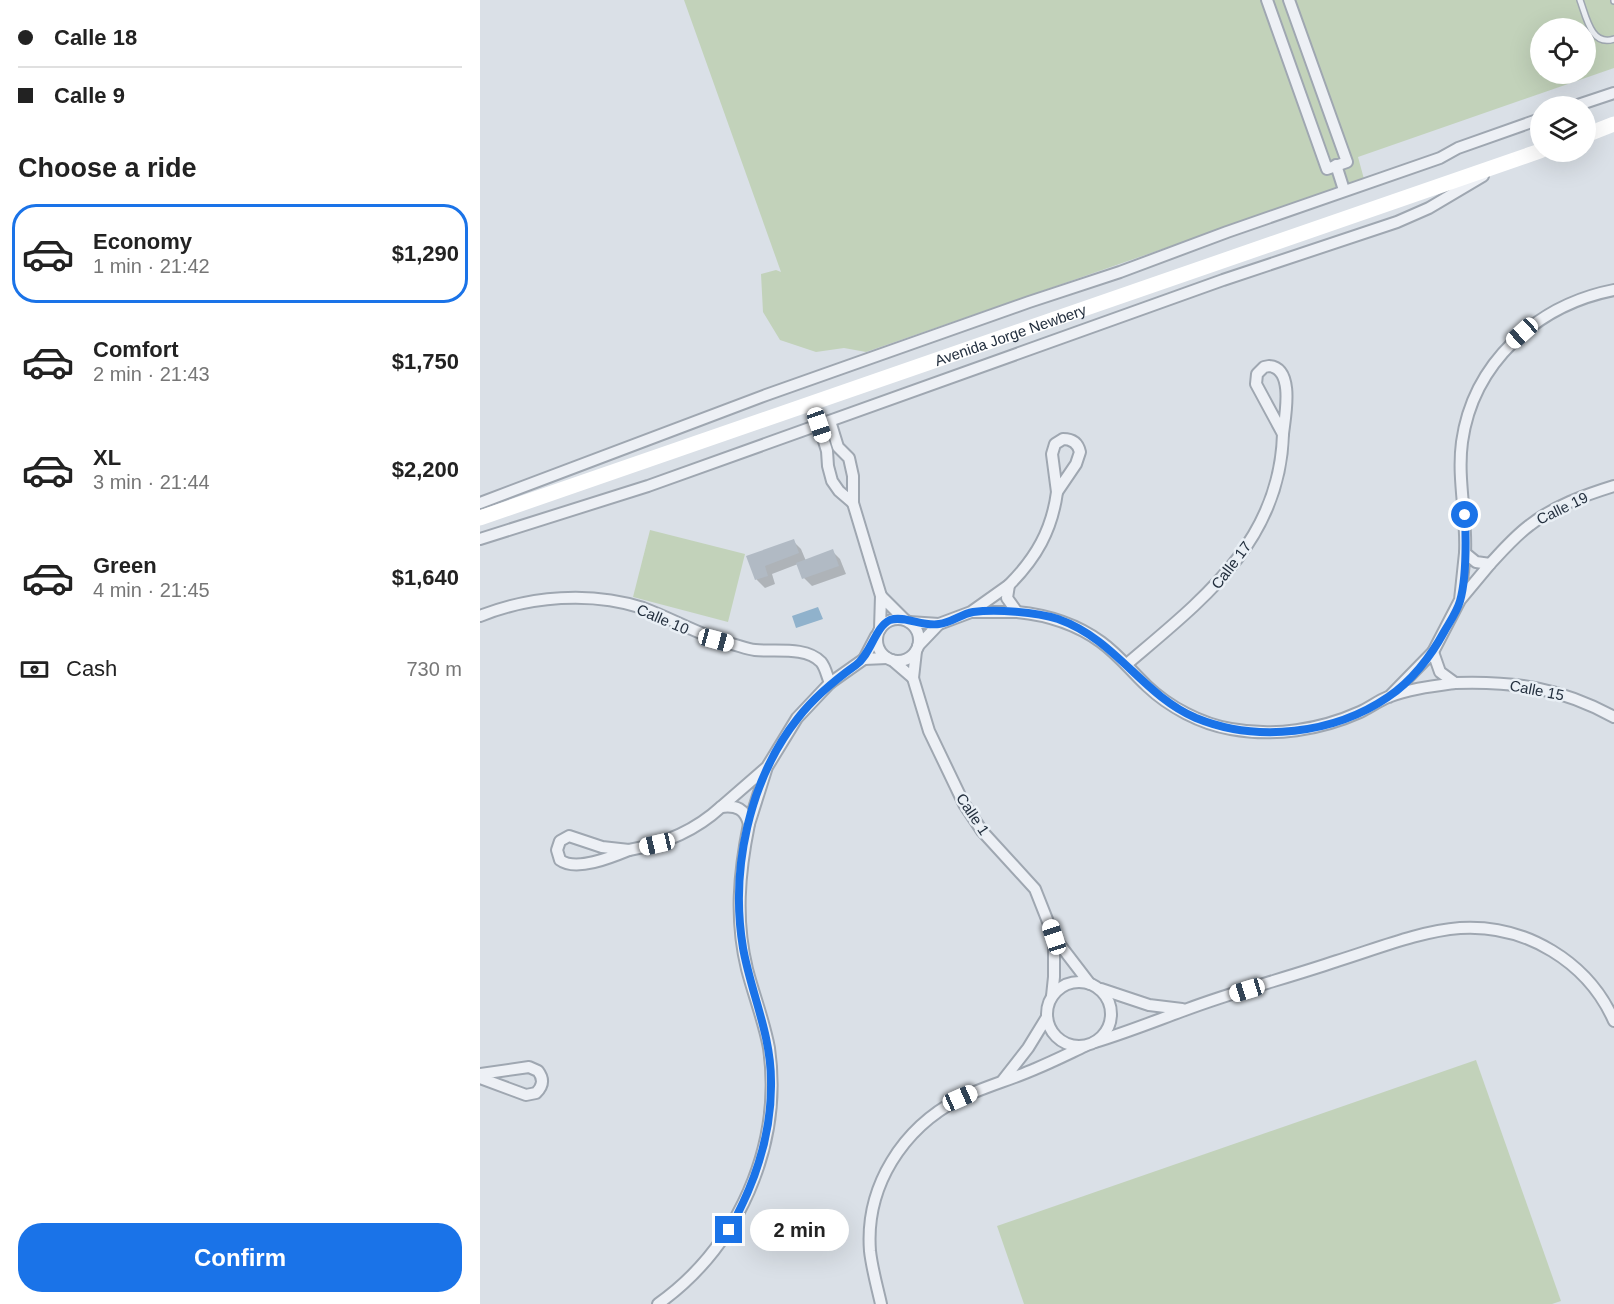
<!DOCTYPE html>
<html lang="en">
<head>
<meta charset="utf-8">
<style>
	body { margin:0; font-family:Arial,sans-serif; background:#f2f2f2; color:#222; height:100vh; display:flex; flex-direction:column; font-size:22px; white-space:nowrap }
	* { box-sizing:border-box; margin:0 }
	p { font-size:20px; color:#767676 }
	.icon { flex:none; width:33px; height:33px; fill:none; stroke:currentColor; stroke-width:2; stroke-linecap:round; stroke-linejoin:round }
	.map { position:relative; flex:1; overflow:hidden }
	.details { display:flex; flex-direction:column; background:#fff; width:480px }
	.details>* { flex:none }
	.banner { display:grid; align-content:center; height:132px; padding:0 18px; background:#fff }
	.fabs { position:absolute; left:1050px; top:18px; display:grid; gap:12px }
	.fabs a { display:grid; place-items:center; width:66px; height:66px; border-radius:50%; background:#fff; box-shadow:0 6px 24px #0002; font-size:30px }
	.end { position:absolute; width:27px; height:27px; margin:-14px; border:8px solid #1a73e8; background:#fff; box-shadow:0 0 0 3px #fff }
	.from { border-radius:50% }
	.bubble { position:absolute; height:42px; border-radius:21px; background:#fff; box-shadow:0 6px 24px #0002; font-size:20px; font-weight:600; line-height:42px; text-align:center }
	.car { position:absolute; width:18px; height:36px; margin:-18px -9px; border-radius:8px; box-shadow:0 0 4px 2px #0007; background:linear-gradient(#fff 24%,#345 0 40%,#fff 0 76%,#345 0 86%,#fff 0) }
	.banner b { display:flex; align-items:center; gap:21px; height:57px; font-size:22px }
	.banner b+b { border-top:2px solid #e0e0e0 }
	.banner i { width:15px; height:15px; background:#222 }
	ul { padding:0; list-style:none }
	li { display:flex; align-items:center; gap:18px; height:99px; margin:0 12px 9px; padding:0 6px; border:3px solid transparent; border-radius:24px }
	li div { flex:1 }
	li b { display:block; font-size:22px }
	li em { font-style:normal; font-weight:600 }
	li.selected { border-color:#1a73e8 }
	li>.icon { width:54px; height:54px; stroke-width:1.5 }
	h2 { padding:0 18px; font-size:27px; line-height:72px }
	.pay { display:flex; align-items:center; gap:15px; height:66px; padding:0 18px; font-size:22px }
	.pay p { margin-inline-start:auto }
	.button { display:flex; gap:12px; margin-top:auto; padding:12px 18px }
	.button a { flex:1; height:69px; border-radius:24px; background:#1a73e8; color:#fff; font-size:24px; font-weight:600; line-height:69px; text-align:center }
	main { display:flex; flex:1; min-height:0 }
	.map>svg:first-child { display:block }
</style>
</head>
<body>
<main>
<section class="details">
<div class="banner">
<b><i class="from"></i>Calle 18</b>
<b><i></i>Calle 9</b>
</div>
<h2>Choose a ride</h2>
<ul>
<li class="selected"><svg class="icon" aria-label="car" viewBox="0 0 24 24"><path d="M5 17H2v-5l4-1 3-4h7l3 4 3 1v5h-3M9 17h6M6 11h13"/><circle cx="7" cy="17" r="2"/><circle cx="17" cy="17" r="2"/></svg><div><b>Economy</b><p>1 min · 21:42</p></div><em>$1,290</em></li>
<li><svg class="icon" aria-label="car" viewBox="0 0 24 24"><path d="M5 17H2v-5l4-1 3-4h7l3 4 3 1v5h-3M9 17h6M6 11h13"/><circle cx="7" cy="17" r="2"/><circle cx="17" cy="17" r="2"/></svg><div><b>Comfort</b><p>2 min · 21:43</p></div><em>$1,750</em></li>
<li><svg class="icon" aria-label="car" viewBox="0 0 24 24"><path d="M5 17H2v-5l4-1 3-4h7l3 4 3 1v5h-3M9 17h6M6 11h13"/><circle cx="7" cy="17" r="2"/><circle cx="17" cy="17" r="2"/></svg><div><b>XL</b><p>3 min · 21:44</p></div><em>$2,200</em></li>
<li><svg class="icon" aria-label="car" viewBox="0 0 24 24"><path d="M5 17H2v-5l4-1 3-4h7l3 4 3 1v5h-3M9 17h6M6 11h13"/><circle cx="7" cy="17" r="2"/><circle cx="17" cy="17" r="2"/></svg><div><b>Green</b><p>4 min · 21:45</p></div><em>$1,640</em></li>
</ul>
<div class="pay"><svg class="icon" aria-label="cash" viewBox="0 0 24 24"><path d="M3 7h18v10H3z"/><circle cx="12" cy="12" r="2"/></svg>Cash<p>730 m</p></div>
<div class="button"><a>Confirm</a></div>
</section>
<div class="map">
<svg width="1134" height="1304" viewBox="0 0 1134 1304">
	<rect width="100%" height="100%" fill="#dae0e7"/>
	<g fill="#c2d2ba" fill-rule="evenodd">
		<path d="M 204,0 L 1134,0 L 1134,68 L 878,157 L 884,179 L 386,352 L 364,348 L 336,352 L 300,340 L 283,312 L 281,274 L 296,270 L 301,272 ZM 1060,28 L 1106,28 L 1106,74 L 1060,74 Z"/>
		<polygon points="170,530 265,554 248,622 153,597"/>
		<polygon points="996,1060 1081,1301 1072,1304 544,1304 517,1226"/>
	</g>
	<polygon fill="#90b2cc" points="338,607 343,619 316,628 312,616"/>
	<polygon fill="#0003" points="313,541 321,549 326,561 352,551 360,559 366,574 332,586 324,578 318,564 292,574 295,584 285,588 277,580 268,557"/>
	<g fill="#b1bac4">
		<polygon points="314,539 319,553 285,566 288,576 275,580 266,556"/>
		<polygon points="353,549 359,566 322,579 316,563"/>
	</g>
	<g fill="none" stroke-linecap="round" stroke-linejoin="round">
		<g stroke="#9fa7b1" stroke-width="8">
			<g id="lane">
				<path d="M 1100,0 C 1106,16 1111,47 1134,39"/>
				<polyline points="1134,0 1134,1"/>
			</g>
		</g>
		<g stroke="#9fa7b1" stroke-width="14">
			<g id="street">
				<polyline points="787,0 847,169 867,162 809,0"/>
				<polyline points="1095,106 1134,93"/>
				<polyline points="856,165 864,190"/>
				<path d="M 789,366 C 815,368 805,416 803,434 L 776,384 L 777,374 L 784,367 Z"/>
				<polyline points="339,425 347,451 348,466 352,481 359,491 373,503 373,476 369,458 358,447 350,421"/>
				<path d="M 583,439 C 592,439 598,443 600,452 L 596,464 L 577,492 L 572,454 L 575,444 Z"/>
				<polyline points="0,503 286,395 549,302 640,272 747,232 960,158 978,148 1060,119"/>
				<polyline points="373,503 401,596"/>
				<polyline points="0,539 168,486 743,280 917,222 949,208 1003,176"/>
				<path d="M 985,553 C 987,516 977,479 982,442 C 993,363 1057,305 1134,290"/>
				<path d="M 1010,564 C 1023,550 1035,536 1050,525 C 1074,506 1105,495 1134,486"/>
				<path d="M 529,585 C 556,558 572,530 577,492"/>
				<path d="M 537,612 C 568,615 595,623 621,642 C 639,655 651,671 667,686 C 689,707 721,724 751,729 C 794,737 840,730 880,712 C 889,708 898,701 908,697 C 928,689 953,686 975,683 L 960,672 L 953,652 L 909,697"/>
				<path d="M 0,616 C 50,596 111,591 163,608 C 193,619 221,636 252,644 C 260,646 267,649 275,650 C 294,652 326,646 341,662 C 346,668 347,677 350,683"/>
				<circle cx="418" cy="640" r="21"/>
				<polyline points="429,622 459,624 438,646"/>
				<polyline points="459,624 491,612 529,585 527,598 537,612 491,612"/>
				<polyline points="400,629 401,596 424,619"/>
				<polyline points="396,636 384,659 407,658"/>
				<polyline points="953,652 980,600 1010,564 996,562 985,553 980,600"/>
				<polyline points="412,660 433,678 436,651"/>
				<path d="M 647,664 C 722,600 800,542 803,434"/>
				<polyline points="433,678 449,731 484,804 502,831 555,889 574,937"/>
				<path d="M 975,683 C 1035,681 1081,688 1134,717"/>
				<path d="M 287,767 L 241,807 C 257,805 265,809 269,824 L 287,767 L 317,718 L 350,683 L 384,659"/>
				<path d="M 89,836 L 122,847 L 149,850 C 132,857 96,872 80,860 L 77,850 L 80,841 Z"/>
				<path d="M 149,850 C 184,844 215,831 241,807"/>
				<circle cx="599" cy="1014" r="32"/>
				<polyline points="621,989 669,1005 702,1009"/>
				<polyline points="572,996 574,977 574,937 610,984"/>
				<path d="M 615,1042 C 645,1033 675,1021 705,1010 C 755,991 807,978 857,961 C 896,949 940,931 980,928 C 1046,924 1108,962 1134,1021"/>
				<path d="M 0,1074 L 49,1067 L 58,1071 C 64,1079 63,1086 56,1093 L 46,1095 L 0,1078"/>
				<polyline points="523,1080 548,1048 567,1017"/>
				<path d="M 178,1304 C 258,1247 303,1146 289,1048 C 284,1021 274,996 267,969 C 255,920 259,873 269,824"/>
				<path d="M 401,1304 C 397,1286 392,1269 390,1251 C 385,1186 423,1128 479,1099 C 503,1087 530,1080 555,1069 C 572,1062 588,1054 605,1046"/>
			</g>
		</g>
		<use href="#lane" stroke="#edf0f5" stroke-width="5"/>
		<use href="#street" stroke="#edf0f5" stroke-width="10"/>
		<g stroke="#fff" stroke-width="15">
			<polyline points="1106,135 1134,124"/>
			<path id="s1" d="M 0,518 L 1060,151"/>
		</g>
	</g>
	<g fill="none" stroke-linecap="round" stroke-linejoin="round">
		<path stroke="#1a73e8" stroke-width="8" d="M 249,1230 C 275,1184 292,1134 291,1081 C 291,1034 271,993 263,948 C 250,870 269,780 318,718 C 335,696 355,680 376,665 C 391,654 395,627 410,620 C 424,615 443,627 459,624 C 471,623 481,614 493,612 C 516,609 556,612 578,619 C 637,640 661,694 716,718 C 777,743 854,734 908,697 C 931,682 951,656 964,632 C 969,623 977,612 980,601 C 987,577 986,540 985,515"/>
	</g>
	<g text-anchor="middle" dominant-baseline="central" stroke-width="5" stroke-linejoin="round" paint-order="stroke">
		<g font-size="15" fill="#232f3e" stroke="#e9eff5">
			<text stroke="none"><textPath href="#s1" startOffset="561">Avenida Jorge Newbery</textPath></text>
			<text transform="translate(1082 508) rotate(-26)">Calle 19</text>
			<text transform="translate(751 565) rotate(-53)">Calle 17</text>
			<text transform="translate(183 619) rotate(23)">Calle 10</text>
			<text transform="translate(1057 690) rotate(11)">Calle 15</text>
			<text transform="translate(493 814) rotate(56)">Calle 1</text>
		</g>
	</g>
</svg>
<div class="fabs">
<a><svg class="icon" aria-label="locate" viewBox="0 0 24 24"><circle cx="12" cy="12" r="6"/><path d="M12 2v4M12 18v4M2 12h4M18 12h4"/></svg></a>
<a><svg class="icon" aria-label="layers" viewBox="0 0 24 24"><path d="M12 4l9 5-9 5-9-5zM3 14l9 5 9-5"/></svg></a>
</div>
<i class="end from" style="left:985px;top:515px"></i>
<i class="end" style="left:249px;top:1230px"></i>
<div class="bubble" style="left:270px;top:1209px;width:99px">2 min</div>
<i class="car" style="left:1042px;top:333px;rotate:228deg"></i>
<i class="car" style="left:339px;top:425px;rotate:161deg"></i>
<i class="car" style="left:236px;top:640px;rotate:105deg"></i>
<i class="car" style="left:177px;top:844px;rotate:257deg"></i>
<i class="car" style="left:574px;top:937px;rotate:342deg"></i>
<i class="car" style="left:767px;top:990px;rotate:253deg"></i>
<i class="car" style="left:480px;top:1098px;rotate:66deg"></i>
</div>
</main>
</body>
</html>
